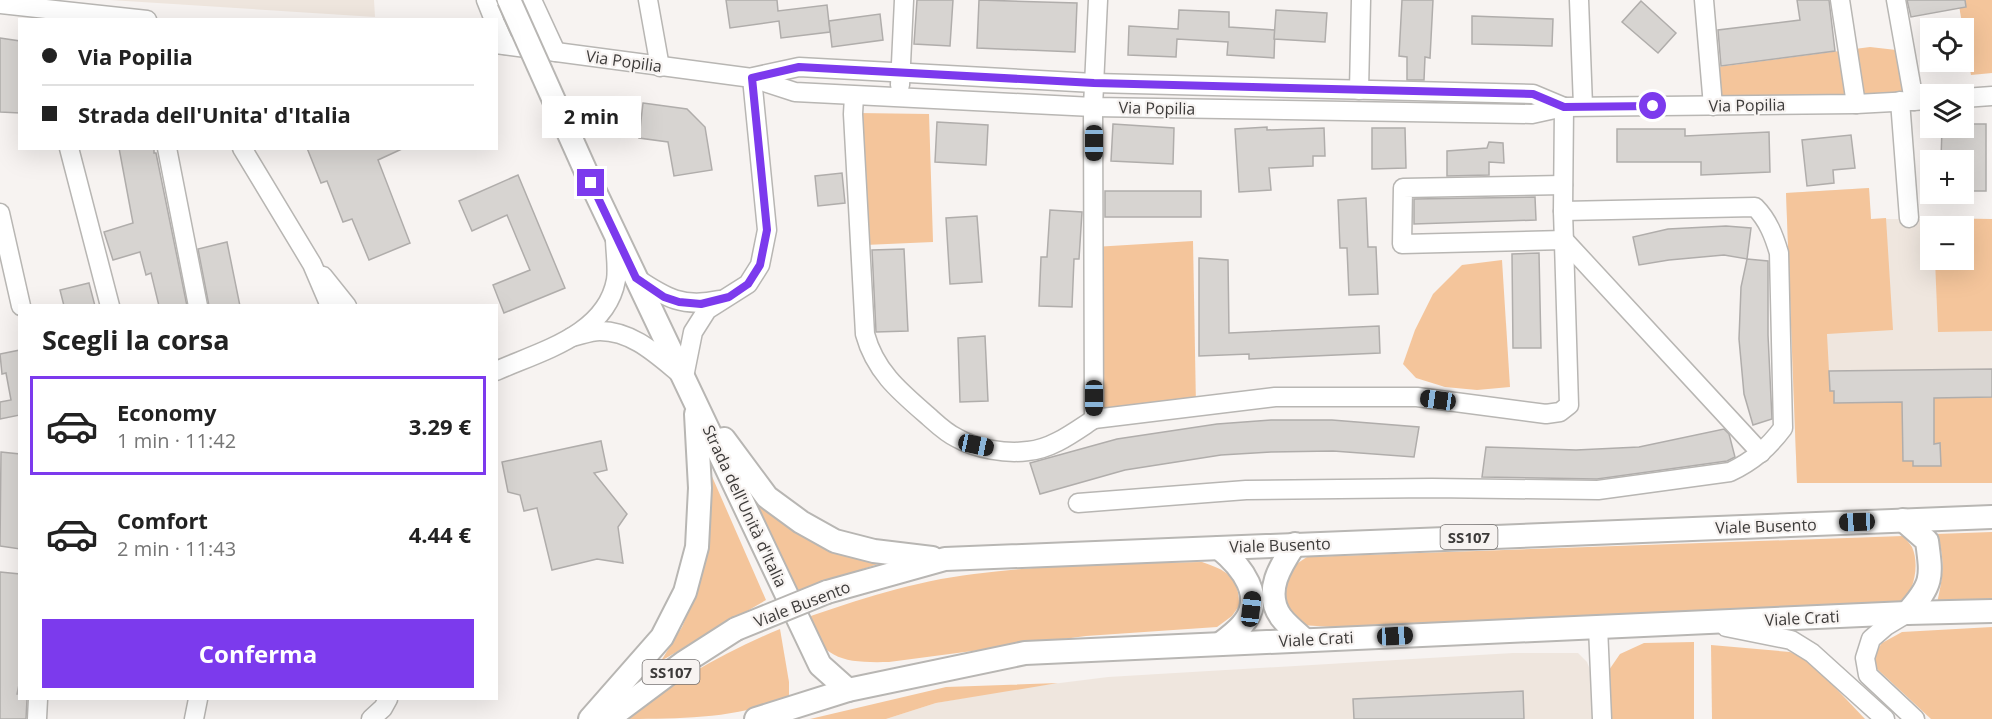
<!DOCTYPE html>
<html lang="it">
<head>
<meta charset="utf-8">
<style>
	body { margin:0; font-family:"Open Sans",sans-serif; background:#f6f6f6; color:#222; height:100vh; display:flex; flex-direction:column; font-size:22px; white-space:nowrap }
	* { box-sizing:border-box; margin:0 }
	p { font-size:20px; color:#767676 }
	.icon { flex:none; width:33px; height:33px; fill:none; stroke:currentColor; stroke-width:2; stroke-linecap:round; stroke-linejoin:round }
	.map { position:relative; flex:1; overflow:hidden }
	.panel { position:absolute; left:18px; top:304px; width:480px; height:396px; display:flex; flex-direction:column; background:#fff; border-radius:0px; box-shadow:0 6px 24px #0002 }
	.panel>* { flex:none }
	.guide { position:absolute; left:18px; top:18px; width:480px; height:132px; border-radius:0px; box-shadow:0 6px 24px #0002; display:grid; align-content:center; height:132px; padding:0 24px; background:#fff }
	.controls { position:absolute; left:1920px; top:18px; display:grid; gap:12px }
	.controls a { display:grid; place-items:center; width:54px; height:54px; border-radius:0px; background:#fff; box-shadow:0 6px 24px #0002; font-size:30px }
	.end { position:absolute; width:27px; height:27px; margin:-14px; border:8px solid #7c3aed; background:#fff; box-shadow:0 0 0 3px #fff }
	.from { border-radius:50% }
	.bubble { position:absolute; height:42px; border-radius:0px; background:#fff; box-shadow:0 6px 24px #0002; font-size:20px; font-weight:700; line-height:42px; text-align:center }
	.car { position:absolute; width:18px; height:36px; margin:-18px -9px; border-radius:8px; box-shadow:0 0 4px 2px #0007; background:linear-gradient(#222 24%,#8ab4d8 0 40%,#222 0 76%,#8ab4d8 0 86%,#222 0) }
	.guide b { display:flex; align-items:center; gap:21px; height:57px; font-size:22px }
	.guide b+b { border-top:2px solid #e0e0e0 }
	.guide i { width:15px; height:15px; background:#222 }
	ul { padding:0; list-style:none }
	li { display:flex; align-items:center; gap:18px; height:99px; margin:0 12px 9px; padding:0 12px; border:3px solid transparent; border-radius:0px }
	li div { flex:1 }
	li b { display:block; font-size:22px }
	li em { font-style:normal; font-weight:700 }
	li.current { border-color:#7c3aed }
	li>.icon { width:54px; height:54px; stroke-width:1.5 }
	h2 { padding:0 24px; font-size:27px; line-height:72px }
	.action { display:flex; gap:12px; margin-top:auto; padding:12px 24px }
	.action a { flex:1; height:69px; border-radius:0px; background:#7c3aed; color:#fff; font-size:24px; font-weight:700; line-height:69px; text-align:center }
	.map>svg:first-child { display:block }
</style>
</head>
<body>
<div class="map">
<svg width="1992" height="719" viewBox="0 0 1992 719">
	<rect width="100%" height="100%" fill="#f7f3f1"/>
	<g fill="#efe6de" fill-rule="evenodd">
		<polygon points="110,0 374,0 375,17"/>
		<path d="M 1869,188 L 1871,219 L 1992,219 L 1992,483 L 1797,483 L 1786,193 ZM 1930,226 L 1964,226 L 1964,260 L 1930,260 Z"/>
		<polygon points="1513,653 1578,653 1587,662 1592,675 1594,719 886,719 936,703 1013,689 1108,677"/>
	</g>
	<g fill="#f4c59b">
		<polygon points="1958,0 1992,0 1992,73 1971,75"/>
		<polygon points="1870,47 1905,51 1914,101 1713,106 1710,68"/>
		<polygon points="858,113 929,114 933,242 865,245"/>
		<polygon points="1869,188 1871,219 1886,218 1893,330 1827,334 1830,390 1834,391 1834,403 1902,402 1903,460 1913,461 1914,466 1940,466 1940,444 1934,444 1934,398 1992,397 1992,483 1797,483 1786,193"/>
		<polygon points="1933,218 1992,219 1992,331 1938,332 1935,260 1964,260 1964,226 1933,226"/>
		<polygon points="1193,241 1196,407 1094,419 1094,247"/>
		<polygon points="1502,260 1510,387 1477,390 1445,387 1416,378 1403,364 1415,330 1433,294 1462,265"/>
		<polygon points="707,465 766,600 661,661 682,627 695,596"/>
		<polygon points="741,480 857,555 878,564 791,593"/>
		<path d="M 1992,532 L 1992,601 L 1937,603 C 1943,578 1946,557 1936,534 Z"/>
		<path d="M 1903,536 C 1906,539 1910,544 1912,547 C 1920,565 1914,593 1900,605 L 1734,612 L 1622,614 L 1332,627 L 1301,625 L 1284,606 C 1284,577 1282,573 1307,557 Z"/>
		<path d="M 1202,562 C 1226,570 1240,577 1239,606 L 1232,616 L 1217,627 L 1086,636 L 889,662 C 843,663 826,660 802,619 C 857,600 915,581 974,574 C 1049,564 1126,564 1202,562 Z"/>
		<polygon points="1992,627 1992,719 1931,719 1875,667 1873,655 1882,643 1902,632"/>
		<path d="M 780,629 L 789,682 L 789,696 C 743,719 676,719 622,719 C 671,684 723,652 780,629 Z"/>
		<polygon points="1694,642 1694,719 1611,719 1609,670 1620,654 1644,643"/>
		<polygon points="1711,645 1790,652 1810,661 1865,719 1712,719"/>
		<polygon points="1058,683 936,703 886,719 810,719 946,687"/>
	</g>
	<g fill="#d7d4d1" stroke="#b0adab" stroke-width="1.5">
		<polygon points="726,0 777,0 778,11 827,5 830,32 781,38 779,21 730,28"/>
		<polygon points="917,0 953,0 950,46 914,44"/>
		<polygon points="979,0 1077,3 1075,52 977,48"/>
		<polygon points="1402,0 1433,0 1430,58 1425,57 1424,80 1407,80 1407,57 1399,56"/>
		<polygon points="1797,0 1829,0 1835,51 1721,66 1718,30 1800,20"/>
		<polygon points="1907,0 1965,0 1966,7 1911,17"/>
		<polygon points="1641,1 1676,33 1658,53 1622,22"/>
		<polygon points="1179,10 1229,12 1229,27 1275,30 1274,58 1227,55 1228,42 1177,39 1176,57 1128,55 1129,26 1178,29"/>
		<polygon points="1276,10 1327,13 1325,42 1274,39"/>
		<polygon points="880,14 883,40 832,47 829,21"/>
		<polygon points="1472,16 1553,19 1552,46 1472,44"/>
		<polygon points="0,38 20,41 20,113 0,112"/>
		<polygon points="643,103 687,109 705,127 712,170 674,176 668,142 639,138"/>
		<polygon points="937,122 988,125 986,165 935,162"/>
		<polygon points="1113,124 1174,128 1173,164 1111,161"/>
		<polygon points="1964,124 1986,124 1986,191 1964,191 1964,160 1941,160 1942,128 1964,128"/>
		<polygon points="1267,127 1267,130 1324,128 1325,156 1313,156 1313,166 1269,168 1271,190 1239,192 1235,129"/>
		<polygon points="1372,128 1405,128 1406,168 1372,169"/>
		<polygon points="1617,129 1685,129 1685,136 1769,132 1770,172 1701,175 1701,162 1617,162"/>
		<polygon points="1851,135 1855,168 1833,170 1834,183 1807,186 1802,140"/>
		<polygon points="1489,142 1503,143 1504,163 1489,162 1489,175 1447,176 1447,151 1487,148"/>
		<polygon points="119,148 154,148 154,153 156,153 187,306 159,306 151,273 146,275 140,252 113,260 104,232 133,223"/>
		<polygon points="307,148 404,148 378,160 410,243 369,260 352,219 343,222 327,181 321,183"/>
		<polygon points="842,173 845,203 818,206 815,176"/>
		<polygon points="518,175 565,288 504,313 493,285 530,270 507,215 472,231 459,201"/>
		<rect x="1105" y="191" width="96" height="26"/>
		<polygon points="1535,197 1536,220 1414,224 1414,199"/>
		<polygon points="1366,198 1368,247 1376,247 1378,294 1349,295 1347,248 1340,248 1338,200"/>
		<polygon points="1050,210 1082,212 1079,259 1074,259 1072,307 1039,306 1041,257 1047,257"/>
		<polygon points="977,216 982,282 950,284 946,218"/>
		<polygon points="1726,226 1751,228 1747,259 1724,255 1669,260 1639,265 1633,237 1668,229"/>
		<polygon points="227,242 240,306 209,306 198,249"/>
		<polygon points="904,249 908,331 876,332 872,250"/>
		<polygon points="1539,253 1541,348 1513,348 1512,254"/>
		<polygon points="1199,258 1228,260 1229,333 1379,326 1380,353 1249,359 1249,354 1199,356"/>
		<polygon points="1747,259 1768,261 1768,335 1772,419 1753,425 1744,394 1739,339 1741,287"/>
		<polygon points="89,283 95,306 64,306 60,290"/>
		<polygon points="985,336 988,401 960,402 958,338"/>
		<polygon points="20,350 20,415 0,419 0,402 11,400 6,373 2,374 0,354"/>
		<polygon points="1992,369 1992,397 1934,398 1934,444 1940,443 1941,466 1913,466 1913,461 1903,461 1902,402 1834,403 1834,391 1830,391 1829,371"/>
		<polygon points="1271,420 1332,420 1419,427 1414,457 1333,451 1271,452 1221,455 1125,470 1040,494 1030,463 1117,439 1217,424"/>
		<polygon points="1724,429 1729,434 1735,457 1727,461 1597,479 1482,477 1486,447 1576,450 1639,447"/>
		<polygon points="601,441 607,470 594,473 627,514 618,527 623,563 597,559 552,570 537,508 524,511 520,495 508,492 502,462"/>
		<polygon points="1,452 20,454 20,549 0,546"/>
		<polygon points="0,572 20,574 20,680 17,694 20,694 20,699 27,699 26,719 0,719"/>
		<polygon points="1523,691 1524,719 1354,719 1353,699"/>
	</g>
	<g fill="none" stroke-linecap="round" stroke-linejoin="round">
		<g stroke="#b8b6b3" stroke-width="21">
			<g id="minor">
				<polyline points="486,0 494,20"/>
				<polyline points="532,0 556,52"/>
				<polyline points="648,0 660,67"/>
				<polyline points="1098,0 1093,107 1094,419 1275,397 1417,397 1546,414 1560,412 1569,405 1563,211 1564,107"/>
				<polyline points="1579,0 1583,106"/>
				<polyline points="1704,0 1713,106"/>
				<polyline points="1840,0 1856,104"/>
				<polyline points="1896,0 1914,101"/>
				<polyline points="0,4 147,20"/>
				<polyline points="496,25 505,45"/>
				<polyline points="496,44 752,78 795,92 1093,107 1532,114 1564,107 1856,104 1930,100"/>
				<polyline points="753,77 799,67 1094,83 1533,94 1564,107"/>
				<polyline points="900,85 904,0"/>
				<polyline points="1359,90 1361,0"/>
				<path d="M 854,96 L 853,114 L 865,334 C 875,371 899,391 928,416 C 937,424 946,433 957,438 C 976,449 1006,454 1028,451 C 1052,449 1074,432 1094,419"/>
				<polyline points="1964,98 1992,96"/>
				<polyline points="1900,101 1909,218"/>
				<polyline points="69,148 110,306"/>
				<polyline points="167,148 198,306"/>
				<polyline points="242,148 312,264 330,306"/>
				<polyline points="1563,185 1403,188 1402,244 1564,240 1761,453"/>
				<polyline points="0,213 21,306"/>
				<polyline points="323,276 347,306"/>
				<path d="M 636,278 C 666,298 683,308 719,300"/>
				<path d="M 572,337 C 581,335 591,331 600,331 C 634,331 659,357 684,377 L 693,332 L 707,310 L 748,284 L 760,265 L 767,230 L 752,78"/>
				<path d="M 496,371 C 541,351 606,335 616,280 C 618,267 615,251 615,238"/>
				<path d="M 1078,503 L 1246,490 L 1432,488 L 1598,490 L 1730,472 C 1753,461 1768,448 1783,428 L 1779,253 C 1774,236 1768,220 1755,207 L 1563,211"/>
				<polyline points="1906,614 1886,626 1871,639 1865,658 1868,675 1915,719"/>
				<polyline points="1598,627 1602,719"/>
				<polyline points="1726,627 1791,640 1812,653 1885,719"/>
				<polyline points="37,719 38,699"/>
				<polyline points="194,719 198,699"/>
				<polyline points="371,719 383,708 388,699"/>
			</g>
		</g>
		<g stroke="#b8b6b3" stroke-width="26">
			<g id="major">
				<polyline points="591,183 820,665 848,690"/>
				<polyline points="724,439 767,497 801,522 835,541 874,551 932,558"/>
				<path d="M 1903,520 L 1927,541 C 1932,578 1933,584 1907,613"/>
				<path d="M 1295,544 C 1281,565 1263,592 1281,617 C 1287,625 1297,633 1305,640"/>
				<path d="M 1219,548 C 1241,566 1267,597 1242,625 C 1236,632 1228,638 1220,644"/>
				<polyline points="827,592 945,559 1992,517"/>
				<polyline points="590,719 662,637 685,592 697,547 700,488 696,414"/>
				<polyline points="608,719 683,663 736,629"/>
				<polyline points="756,719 848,690 1025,653 1907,613 1992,611"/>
			</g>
		</g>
		<use href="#minor" stroke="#fff" stroke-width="18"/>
		<use href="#major" stroke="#fff" stroke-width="22"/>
		<g stroke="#b8b6b3" stroke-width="26" stroke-linecap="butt">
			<g id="major-bridge">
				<polyline points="509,0 591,183"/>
				<polyline points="736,629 827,592"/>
			</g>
		</g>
		<use href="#major-bridge" stroke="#fff" stroke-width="22"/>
	</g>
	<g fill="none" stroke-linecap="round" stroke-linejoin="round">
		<polyline stroke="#7c3aed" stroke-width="8" points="591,183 636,278 664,297 679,302 701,304 729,297 748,284 760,265 767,230 752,78 799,67 1094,83 1533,94 1564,107 1653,106"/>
	</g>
	<g text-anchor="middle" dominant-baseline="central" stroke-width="4.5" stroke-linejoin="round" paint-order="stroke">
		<g fill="#f7f3f1" stroke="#757271" stroke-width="1.5">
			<rect x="1440.5" y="525" width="57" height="24" rx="4.5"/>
			<rect x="642.5" y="660" width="57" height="24" rx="4.5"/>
		</g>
		<g font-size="15" font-weight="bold" fill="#3d3b3a">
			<text x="1469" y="537">SS107</text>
			<text x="671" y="672">SS107</text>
		</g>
		<g font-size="16" fill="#3d3b3a" stroke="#f7f3f1">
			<text transform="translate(624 61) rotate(8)">Via Popilia</text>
			<text transform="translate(1747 105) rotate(-1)">Via Popilia</text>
			<text transform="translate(1157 108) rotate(1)">Via Popilia</text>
			<text transform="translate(745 506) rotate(65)">Strada dell'Unità d'Italia</text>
			<text transform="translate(1766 526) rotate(-2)">Viale Busento</text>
			<text transform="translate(1280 545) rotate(-2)">Viale Busento</text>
			<text transform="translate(802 604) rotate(-21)">Viale Busento</text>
			<text transform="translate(1802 618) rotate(-3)">Viale Crati</text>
			<text transform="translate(1316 639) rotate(-3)">Viale Crati</text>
		</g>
	</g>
</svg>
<div class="controls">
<a><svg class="icon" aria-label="locate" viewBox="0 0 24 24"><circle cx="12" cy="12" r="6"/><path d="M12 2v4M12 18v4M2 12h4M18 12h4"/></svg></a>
<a><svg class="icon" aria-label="layers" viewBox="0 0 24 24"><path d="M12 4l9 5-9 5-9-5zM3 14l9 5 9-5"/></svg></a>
<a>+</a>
<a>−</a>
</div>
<i class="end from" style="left:1653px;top:106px"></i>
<i class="end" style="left:591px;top:183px"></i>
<div class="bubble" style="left:542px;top:96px;width:99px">2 min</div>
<i class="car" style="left:1094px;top:143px;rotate:180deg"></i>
<i class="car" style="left:1094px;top:398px;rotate:180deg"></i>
<i class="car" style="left:1438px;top:400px;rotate:278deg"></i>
<i class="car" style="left:976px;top:445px;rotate:102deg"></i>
<i class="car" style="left:1857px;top:522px;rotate:268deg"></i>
<i class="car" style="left:1251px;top:609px;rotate:7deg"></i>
<i class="car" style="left:1395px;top:636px;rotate:87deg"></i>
<div class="guide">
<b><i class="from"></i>Via Popilia</b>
<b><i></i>Strada dell'Unita' d'Italia</b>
</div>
<section class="panel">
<h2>Scegli la corsa</h2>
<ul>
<li class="current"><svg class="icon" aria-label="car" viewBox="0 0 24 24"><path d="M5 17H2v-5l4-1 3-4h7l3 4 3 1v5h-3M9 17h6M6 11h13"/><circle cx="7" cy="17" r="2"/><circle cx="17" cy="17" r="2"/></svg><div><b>Economy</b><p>1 min · 11:42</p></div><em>3.29 €</em></li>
<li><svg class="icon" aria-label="car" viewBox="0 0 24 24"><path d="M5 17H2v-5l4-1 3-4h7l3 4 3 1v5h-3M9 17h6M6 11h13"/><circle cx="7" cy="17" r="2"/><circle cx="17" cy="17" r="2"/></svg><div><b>Comfort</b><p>2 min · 11:43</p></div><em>4.44 €</em></li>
</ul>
<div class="action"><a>Conferma</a></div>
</section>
</div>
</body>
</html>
